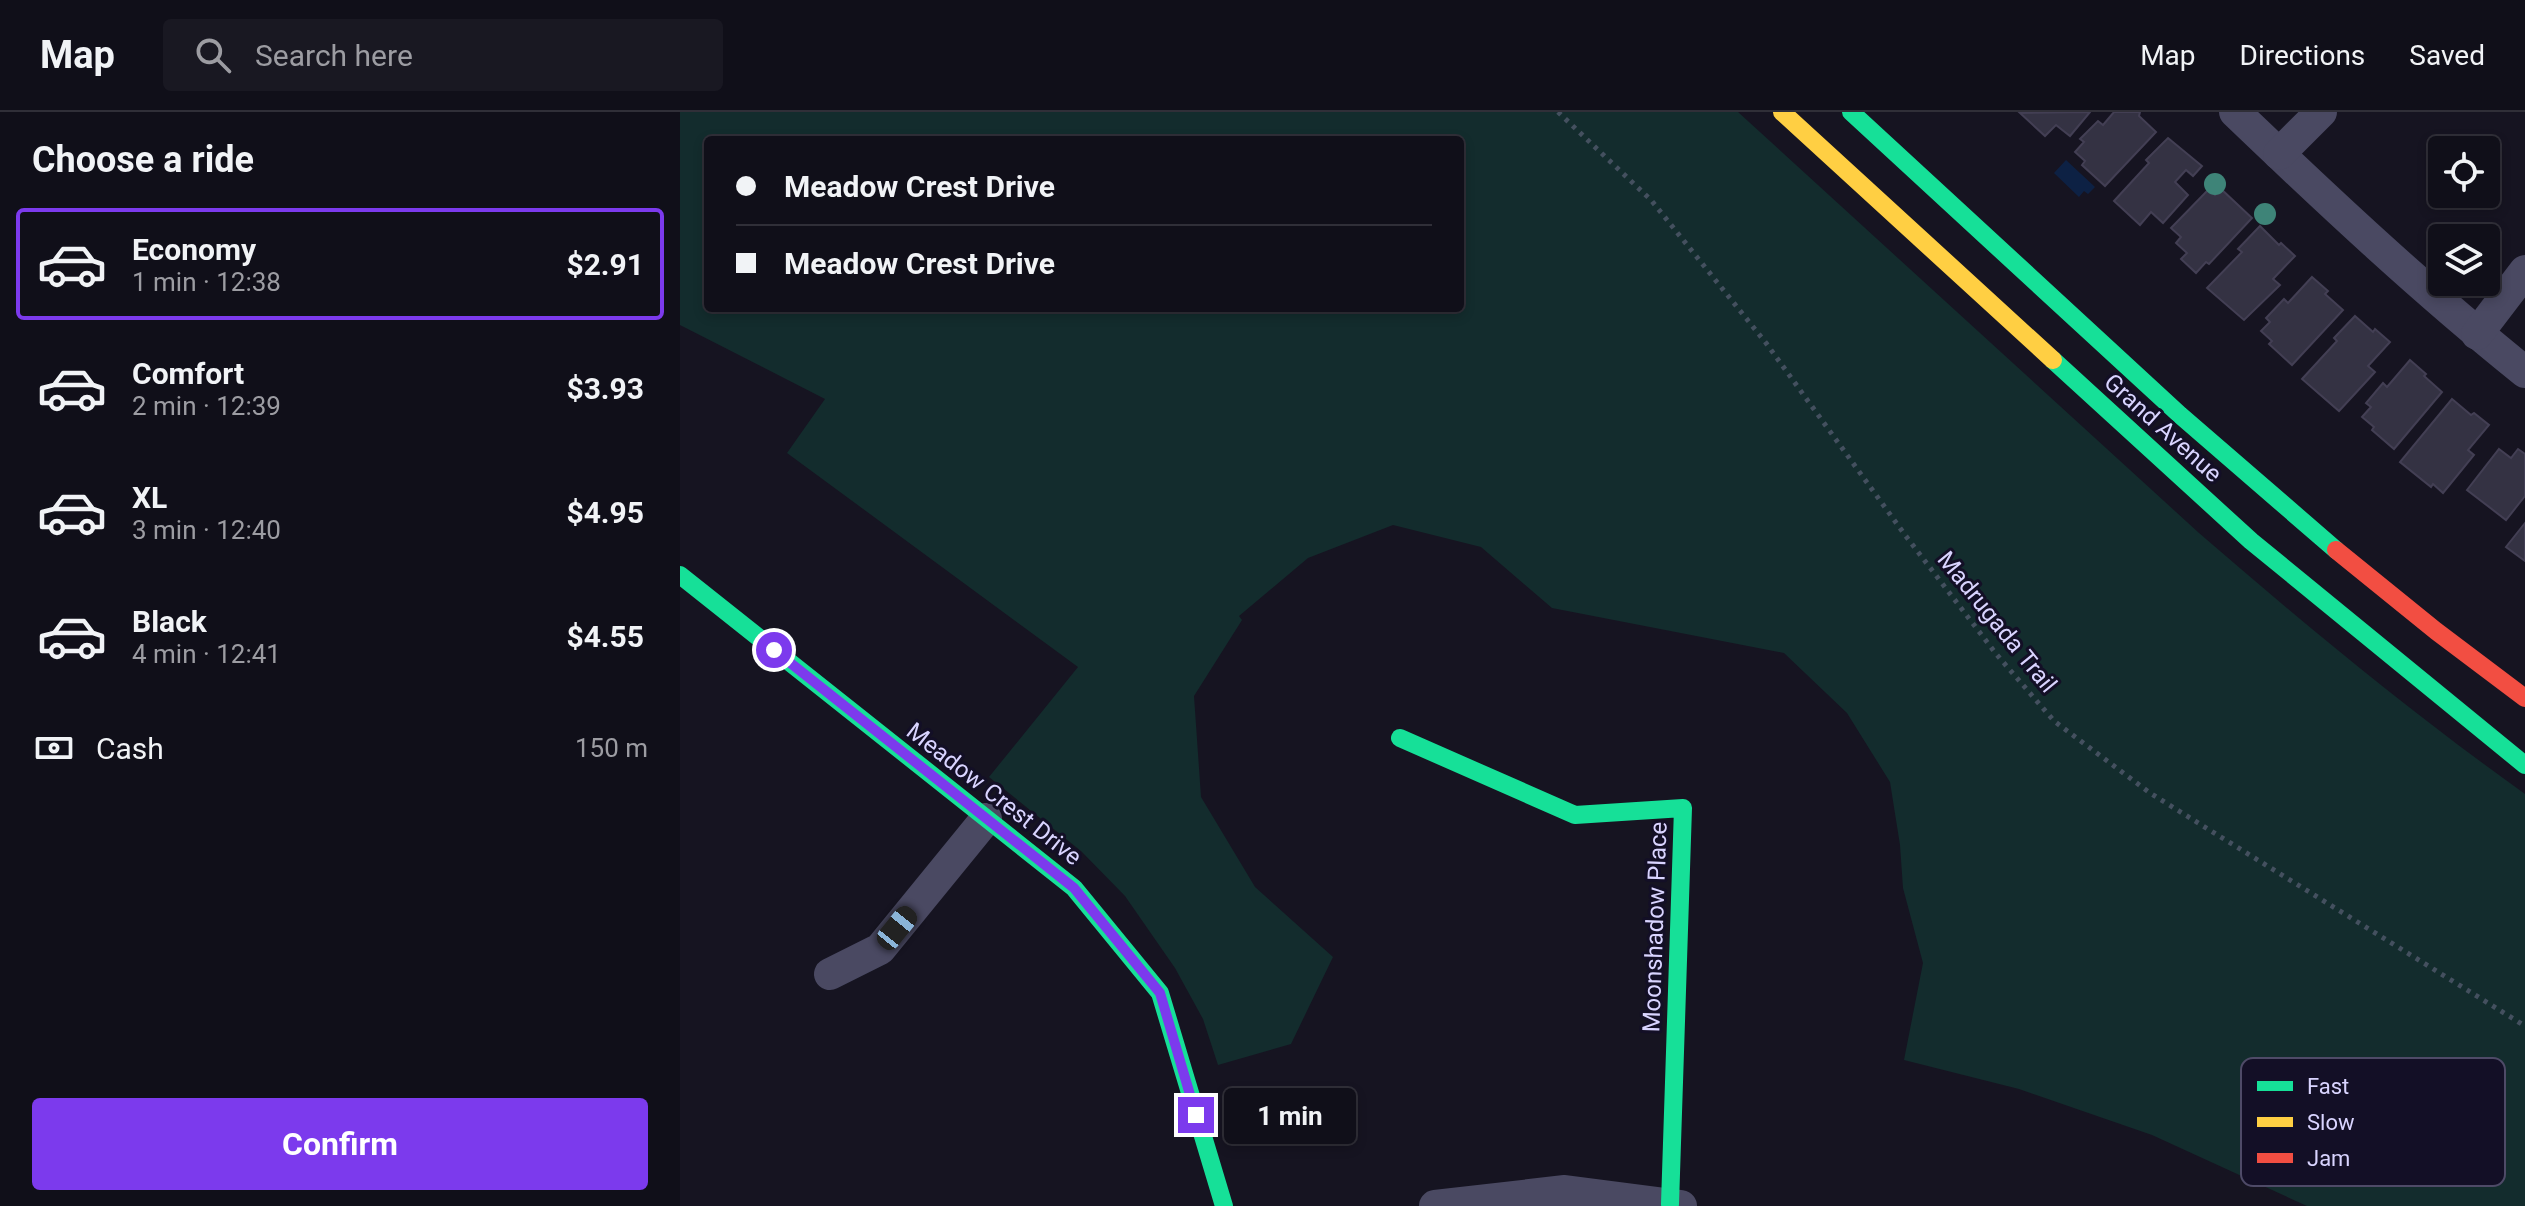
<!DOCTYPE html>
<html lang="en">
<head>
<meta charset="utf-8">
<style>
	body { margin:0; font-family:Roboto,sans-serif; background:#191822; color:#f1f3f6; height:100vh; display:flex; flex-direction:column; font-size:30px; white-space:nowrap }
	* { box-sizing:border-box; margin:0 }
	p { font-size:26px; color:#9c9ca2 }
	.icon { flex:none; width:44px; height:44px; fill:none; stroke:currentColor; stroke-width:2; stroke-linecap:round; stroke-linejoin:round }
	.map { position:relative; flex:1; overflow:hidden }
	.details { display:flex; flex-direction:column; background:#100f19; width:680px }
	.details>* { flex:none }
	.guide { position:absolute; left:24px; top:24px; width:760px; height:176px; border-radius:8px; box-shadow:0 4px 12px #0003,0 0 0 2px #302f38; display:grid; align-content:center; height:176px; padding:0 32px; background:#100f19 }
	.buttons { position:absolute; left:1748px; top:24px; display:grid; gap:16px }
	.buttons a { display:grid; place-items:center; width:72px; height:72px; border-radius:8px; background:#100f19; box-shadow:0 4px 12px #0003,0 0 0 2px #302f38; font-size:40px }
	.end { position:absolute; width:36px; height:36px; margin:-18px; border:10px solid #7c3aed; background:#fff; box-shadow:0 0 0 4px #fff }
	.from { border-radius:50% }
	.bubble { position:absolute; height:56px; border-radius:8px; background:#100f19; box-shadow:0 4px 12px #0003,0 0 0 2px #302f38; font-size:26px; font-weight:700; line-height:56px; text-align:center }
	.car { position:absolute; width:24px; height:48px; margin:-24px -12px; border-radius:10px; box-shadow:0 0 6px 2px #0007; background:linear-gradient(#222 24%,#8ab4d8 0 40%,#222 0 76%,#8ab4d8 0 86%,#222 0) }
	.guide b { display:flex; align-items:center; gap:28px; height:76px; font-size:30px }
	.guide b+b { border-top:2px solid #302f38 }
	.guide i { width:20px; height:20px; background:#f1f3f6 }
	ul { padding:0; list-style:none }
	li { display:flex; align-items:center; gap:24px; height:112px; margin:0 16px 12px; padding:0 16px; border:4px solid transparent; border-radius:8px }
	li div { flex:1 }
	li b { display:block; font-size:30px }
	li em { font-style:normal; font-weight:700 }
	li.current { border-color:#7c3aed }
	li>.icon { width:72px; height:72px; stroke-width:1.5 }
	h2 { padding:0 32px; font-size:36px; line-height:96px }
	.pay { display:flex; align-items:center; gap:20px; height:88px; padding:0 32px; font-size:30px }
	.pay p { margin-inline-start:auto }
	.cta { display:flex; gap:16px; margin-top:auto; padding:16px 32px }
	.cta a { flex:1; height:92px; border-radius:8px; background:#7c3aed; color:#fff; font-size:32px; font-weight:700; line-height:92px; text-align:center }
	header { display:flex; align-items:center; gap:48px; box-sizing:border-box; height:112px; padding:0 40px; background:#100f19; border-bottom:2px solid #302f38 }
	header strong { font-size:38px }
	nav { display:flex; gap:44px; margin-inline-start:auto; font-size:28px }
	.search { width:560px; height:72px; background:#191822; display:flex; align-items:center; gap:20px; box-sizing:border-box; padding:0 28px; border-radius:8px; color:#9c9ca2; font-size:30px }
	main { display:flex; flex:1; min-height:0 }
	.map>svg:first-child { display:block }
</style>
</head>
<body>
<header>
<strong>Map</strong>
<div class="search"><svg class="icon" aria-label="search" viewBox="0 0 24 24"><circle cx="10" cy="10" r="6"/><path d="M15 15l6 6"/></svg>Search here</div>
<nav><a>Map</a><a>Directions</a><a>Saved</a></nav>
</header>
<main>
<section class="details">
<h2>Choose a ride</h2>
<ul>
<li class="current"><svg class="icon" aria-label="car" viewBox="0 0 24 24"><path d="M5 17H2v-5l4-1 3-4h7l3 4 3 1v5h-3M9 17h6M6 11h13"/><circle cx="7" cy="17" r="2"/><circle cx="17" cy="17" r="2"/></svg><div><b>Economy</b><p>1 min · 12:38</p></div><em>$2.91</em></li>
<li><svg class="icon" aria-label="car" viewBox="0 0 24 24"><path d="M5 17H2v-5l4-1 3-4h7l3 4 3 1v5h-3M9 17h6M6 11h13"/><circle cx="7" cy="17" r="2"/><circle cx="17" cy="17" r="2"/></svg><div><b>Comfort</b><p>2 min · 12:39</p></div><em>$3.93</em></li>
<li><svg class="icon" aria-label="car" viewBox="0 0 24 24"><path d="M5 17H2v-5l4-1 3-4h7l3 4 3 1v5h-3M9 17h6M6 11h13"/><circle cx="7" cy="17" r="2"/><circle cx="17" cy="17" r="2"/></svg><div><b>XL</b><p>3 min · 12:40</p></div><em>$4.95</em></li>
<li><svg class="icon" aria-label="car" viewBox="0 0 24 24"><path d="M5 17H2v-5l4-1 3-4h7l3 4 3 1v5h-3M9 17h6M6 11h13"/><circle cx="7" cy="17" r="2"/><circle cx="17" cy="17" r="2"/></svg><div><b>Black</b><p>4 min · 12:41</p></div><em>$4.55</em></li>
</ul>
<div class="pay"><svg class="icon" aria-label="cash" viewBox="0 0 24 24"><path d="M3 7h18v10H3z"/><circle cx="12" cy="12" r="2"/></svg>Cash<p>150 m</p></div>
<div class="cta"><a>Confirm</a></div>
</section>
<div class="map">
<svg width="1845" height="1094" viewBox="0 0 1845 1094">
	<rect width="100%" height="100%" fill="#161421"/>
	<path fill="#132c2d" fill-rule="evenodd" d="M 0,0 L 1058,0 L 1519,421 C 1624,512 1732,601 1845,682 L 1845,1094 L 1627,1094 L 1472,1023 L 1339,977 L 1224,948 L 1243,851 L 1223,776 L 1220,733 L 1210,670 L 1167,601 L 1104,541 L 872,496 L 801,435 L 713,413 L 628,446 L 559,504 L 562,508 L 514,584 L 521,685 L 575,775 L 653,845 L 611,932 L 538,953 L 523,907 L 495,856 L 445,784 L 401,739 L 309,665 L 398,555 L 107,341 L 145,287 L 0,213 ZM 28,28 L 780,28 L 780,196 L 28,196 Z"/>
	<polygon fill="#0d2144" points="1386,48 1415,75 1408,82 1404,79 1399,85 1374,61"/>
	<g fill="#343243" stroke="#433f54" stroke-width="2">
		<polygon points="1410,0 1390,24 1376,13 1365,24 1340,1"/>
		<polygon points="1434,0 1460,0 1459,4 1476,20 1425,74 1402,53 1405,49 1395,40 1404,30 1400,27 1418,9 1423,13"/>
		<polygon points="1488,26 1522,54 1513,64 1506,58 1495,70 1508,83 1483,111 1471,100 1460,113 1434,89 1469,51 1466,48"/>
		<polygon points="1529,77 1535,83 1541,77 1572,106 1529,152 1526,150 1516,161 1501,147 1507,141 1496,131 1501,125 1491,116"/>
		<polygon points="1580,114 1599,133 1601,131 1615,144 1593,167 1600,173 1564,208 1527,176 1562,140 1558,137"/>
		<polygon points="1632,165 1648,179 1645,182 1663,198 1612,253 1589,232 1592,229 1581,219 1590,210 1586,206 1604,187 1608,191"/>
		<polygon points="1675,204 1693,220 1695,217 1710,230 1688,254 1695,260 1659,299 1622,267 1657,229 1654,226"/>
		<polygon points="1730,248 1746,262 1744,264 1762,280 1714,337 1692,318 1694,315 1682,305 1691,295 1686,291 1703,271 1707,275"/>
		<polygon points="1772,287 1791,303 1794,301 1809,313 1788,338 1794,343 1763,381 1753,372 1751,375 1720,350"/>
		<polygon points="1819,337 1831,346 1838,337 1845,342 1845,384 1826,408 1787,378"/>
		<polygon points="1845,411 1845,449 1826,435"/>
	</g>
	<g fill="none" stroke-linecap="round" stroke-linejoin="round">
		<polyline stroke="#44505f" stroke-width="5" stroke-dasharray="4 6" stroke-linecap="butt" points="878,0 971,88 1086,231 1225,423 1317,543 1374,609 1470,681 1845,914"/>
		<g stroke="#4a4962" stroke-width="32">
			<path d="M 1555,0 C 1649,90 1744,179 1845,260"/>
			<polyline points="1599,42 1641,0"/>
			<polyline points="1797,222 1845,159"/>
			<polyline points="150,862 200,837 306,707"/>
			<polyline points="755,1094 885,1079 1001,1094"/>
		</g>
		<g stroke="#16e098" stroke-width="18">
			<polyline points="1171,0 1500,303 1656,438"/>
			<polyline points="1373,248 1571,429 1845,653"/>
			<polyline points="0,463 394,776 480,881 544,1094"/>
			<polyline points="720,626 895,703 1003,696 990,1092"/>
		</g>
		<polyline stroke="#ffcf43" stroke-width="18" points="1102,0 1373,248"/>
		<polyline stroke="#f24e42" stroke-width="18" points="1656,438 1756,519 1845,586"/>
	</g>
	<g fill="#3e8478">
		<circle cx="1535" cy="72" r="11"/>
		<circle cx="1585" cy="102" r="11"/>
	</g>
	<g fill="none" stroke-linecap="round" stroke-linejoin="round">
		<polyline stroke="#7c3aed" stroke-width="10" points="94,538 394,776 480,881 516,1003"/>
	</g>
	<g text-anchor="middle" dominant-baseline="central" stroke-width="6" stroke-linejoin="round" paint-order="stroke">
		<g font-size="24" fill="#d9d4ff" stroke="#130f26">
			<text transform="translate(1483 316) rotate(42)">Grand Avenue</text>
			<text transform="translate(1317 510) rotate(51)">Madrugada Trail</text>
			<text transform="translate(314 682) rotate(38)">Meadow Crest Drive</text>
			<text transform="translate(975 815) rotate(-88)">Moonshadow Place</text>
		</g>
	</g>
	<rect x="1561" y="946" width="264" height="128" rx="12" fill="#130f26" stroke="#4e4a67" stroke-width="2"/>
	<rect x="1577" y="969" width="36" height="10" fill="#16e098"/>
	<rect x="1577" y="1005" width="36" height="10" fill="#ffcf43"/>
	<rect x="1577" y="1041" width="36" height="10" fill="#f24e42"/>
	<g font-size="22" fill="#d9d4ff">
		<text x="1627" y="982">Fast</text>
		<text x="1627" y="1018">Slow</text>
		<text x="1627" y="1054">Jam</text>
	</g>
</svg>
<div class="buttons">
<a><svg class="icon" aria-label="locate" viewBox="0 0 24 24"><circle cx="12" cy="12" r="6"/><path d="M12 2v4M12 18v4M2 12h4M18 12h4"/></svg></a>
<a><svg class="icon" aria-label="layers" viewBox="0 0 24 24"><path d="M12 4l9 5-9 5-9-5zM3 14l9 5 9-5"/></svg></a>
</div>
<i class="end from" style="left:94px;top:538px"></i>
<i class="end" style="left:516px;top:1003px"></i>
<div class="bubble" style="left:544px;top:976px;width:132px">1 min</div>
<i class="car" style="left:217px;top:816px;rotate:39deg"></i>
<div class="guide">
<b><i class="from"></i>Meadow Crest Drive</b>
<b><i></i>Meadow Crest Drive</b>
</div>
</div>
</main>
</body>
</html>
